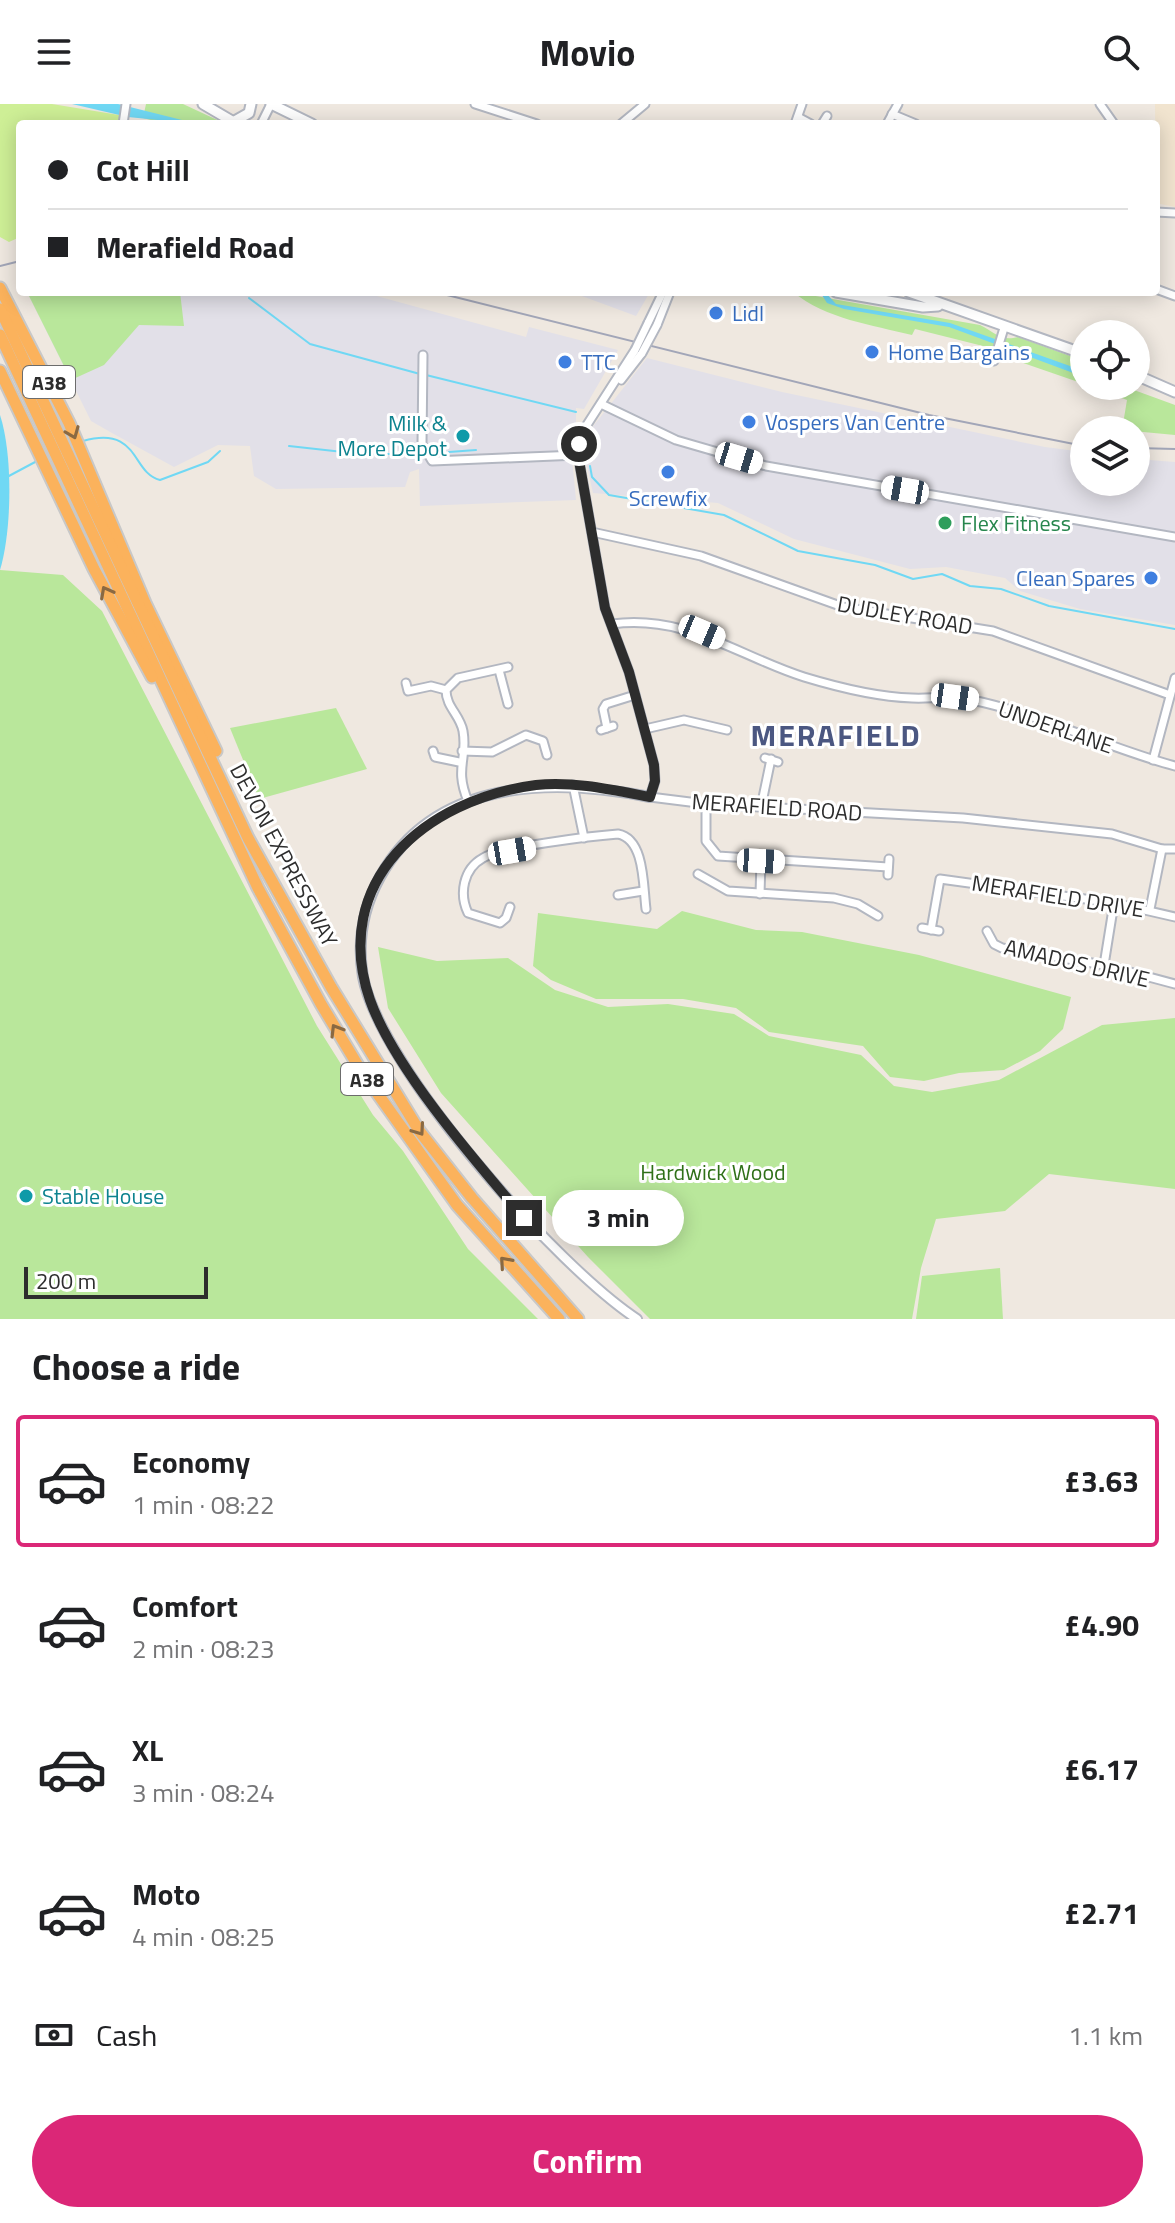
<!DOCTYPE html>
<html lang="en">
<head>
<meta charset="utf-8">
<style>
	body { margin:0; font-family:"Titillium Web",sans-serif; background:#f6f6f6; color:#202124; height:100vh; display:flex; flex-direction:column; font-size:30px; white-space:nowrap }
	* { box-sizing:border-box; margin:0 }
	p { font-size:26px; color:#757577 }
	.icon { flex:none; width:44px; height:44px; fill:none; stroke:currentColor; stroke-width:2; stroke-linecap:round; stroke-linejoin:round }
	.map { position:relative; height:1215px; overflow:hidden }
	.side { display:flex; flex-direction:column; background:#fff; flex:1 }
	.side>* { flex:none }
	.hud { position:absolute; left:16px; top:16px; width:1144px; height:176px; border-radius:8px; box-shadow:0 4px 20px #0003; display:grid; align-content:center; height:176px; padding:0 32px; background:#fff }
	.controls { position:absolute; left:1070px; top:216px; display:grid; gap:16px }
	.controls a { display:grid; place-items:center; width:80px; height:80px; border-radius:50%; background:#fff; box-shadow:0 4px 20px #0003; font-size:40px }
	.scale { position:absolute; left:24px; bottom:20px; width:184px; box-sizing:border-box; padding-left:8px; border:4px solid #2d2d2d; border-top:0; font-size:22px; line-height:28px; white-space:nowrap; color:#2d2d2d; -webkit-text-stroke:6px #fff; paint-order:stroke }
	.end { position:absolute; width:36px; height:36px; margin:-18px; border:10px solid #2d2d2d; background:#fff; box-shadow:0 0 0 4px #fff }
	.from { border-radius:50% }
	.bubble { position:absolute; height:56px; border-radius:28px; background:#fff; box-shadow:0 4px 20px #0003; font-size:26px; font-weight:700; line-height:56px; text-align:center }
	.car { position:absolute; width:24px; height:48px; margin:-24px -12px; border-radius:10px; box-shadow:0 0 6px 2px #0007; background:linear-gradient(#fff 24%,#345 0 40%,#fff 0 76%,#345 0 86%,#fff 0) }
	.hud b { display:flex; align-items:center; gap:28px; height:76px; font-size:30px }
	.hud b+b { border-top:2px solid #e0e0e0 }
	.hud i { width:20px; height:20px; background:#202124 }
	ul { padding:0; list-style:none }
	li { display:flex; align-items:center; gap:24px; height:132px; margin:0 16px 12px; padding:0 16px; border:4px solid transparent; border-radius:8px }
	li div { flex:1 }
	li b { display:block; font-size:30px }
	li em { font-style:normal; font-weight:700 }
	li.active { border-color:#db2777 }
	li>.icon { width:72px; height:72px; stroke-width:1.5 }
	h2 { padding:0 32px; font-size:36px; line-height:96px }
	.pay { display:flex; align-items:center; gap:20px; height:88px; padding:0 32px; font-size:30px }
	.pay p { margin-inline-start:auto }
	.action { display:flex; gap:16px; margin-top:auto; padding:16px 32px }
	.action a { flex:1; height:92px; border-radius:48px; background:#db2777; color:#fff; font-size:32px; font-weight:700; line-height:92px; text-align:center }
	header { display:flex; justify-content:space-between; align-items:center; height:104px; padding:0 32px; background:#fff; font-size:36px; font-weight:700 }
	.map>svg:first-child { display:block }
</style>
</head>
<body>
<header><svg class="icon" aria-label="menu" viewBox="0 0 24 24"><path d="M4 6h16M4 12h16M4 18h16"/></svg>Movio<svg class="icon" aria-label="search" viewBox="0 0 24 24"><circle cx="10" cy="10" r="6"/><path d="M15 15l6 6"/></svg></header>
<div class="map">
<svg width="1175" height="1215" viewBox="0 0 1175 1215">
	<rect width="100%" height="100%" fill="#efe8e0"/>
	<g fill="#e2e0e8">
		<polygon points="27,188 362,188 526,233 529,223 618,246 584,305 576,304 576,320 570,333 576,396 420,402 419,365 410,368 405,383 276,385 254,372 250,342 218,341 174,363 112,329 91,317"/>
		<polygon points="571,188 650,188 636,212"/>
		<polygon points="647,254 782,288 1045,343 1084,348 1084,378 1136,378 1136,355 1175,358 1175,521 1080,505 1020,487 1005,474 946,463 910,465 794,435 718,399 593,389 583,345 587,330"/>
	</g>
	<polygon fill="#f1e4cf" points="1155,0 1175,0 1175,103 1156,99"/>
	<g fill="#b9e79b">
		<polygon points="146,0 183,0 226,20 166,20 143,14"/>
		<polygon points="27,188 180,188 184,222 139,221 104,261 71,276"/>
		<path d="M 793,188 L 980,221 C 995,228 1000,238 1018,233 L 1084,257 L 1084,280 L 1009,254 L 1003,247 L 915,225 L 912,231 C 872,221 826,215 793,188 Z"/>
		<polygon points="1089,282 1123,282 1175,301 1175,331 1122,326 1127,296"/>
		<polygon points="0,466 63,471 102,507 317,922 373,1011 403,1047 468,1145 538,1215 0,1215"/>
		<polygon points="336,604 367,665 259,695 230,624"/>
		<polygon points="682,807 756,826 802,828 919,851 1071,893 1063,925 1040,947 1004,966 959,969 924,977 890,973 863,942 769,928 736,904 683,895 596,895 551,876 533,862 538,809 657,825"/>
		<polygon points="378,843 437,857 508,854 555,886 608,903 668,900 734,910 769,932 861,951 894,982 932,988 999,976 1102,921 1175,914 1175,1085 1049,1070 1005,1107 936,1115 921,1164 912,1215 650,1215 588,1153 441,989 388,904"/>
		<polygon points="1000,1164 1003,1215 916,1215 922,1172"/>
	</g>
	<polygon fill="#ceef96" points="0,0 52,0 119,11 119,20 20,20 20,133 9,138 0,133"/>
	<g fill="#70d8f4">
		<polygon points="72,0 118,0 198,20 128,13"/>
		<polygon points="820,188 825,188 836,200 950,219 1084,267 1084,273 949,223 844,205 827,199"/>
		<path d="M 0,311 C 13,350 12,427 0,466 Z"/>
	</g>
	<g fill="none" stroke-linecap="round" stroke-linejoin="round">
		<g stroke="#70d8f4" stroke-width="2">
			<polyline points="249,194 310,240 420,270"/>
			<polyline points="426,271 576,308"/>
			<path d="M 83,337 C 140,321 131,369 160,376 L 208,358 L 220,347"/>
			<polyline points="289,342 361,350 416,350"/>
			<polyline points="449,348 476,346"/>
			<polyline points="590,362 592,373 609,391 724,411 798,447 875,461 913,475 942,470 970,482 1001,485 1049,502 1175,525"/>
			<polyline points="7,373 37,357"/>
		</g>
		<g stroke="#b3b7c1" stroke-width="11">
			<g id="minor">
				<polyline points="475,0 537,20"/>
				<polyline points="1100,0 1114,20"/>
				<polyline points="892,10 916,20"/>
				<polyline points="798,13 811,20"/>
				<polyline points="123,20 126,0"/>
				<polyline points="261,20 271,0"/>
				<polyline points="621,20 645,0"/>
				<polyline points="795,20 802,0"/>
				<polyline points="822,20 827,12"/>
				<polyline points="887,20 898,0"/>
				<polyline points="1156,108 1175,109"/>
				<polyline points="1156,185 1175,192"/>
				<polyline points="648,219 663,188"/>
				<polyline points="657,221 670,188"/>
				<polyline points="635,246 583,327 578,351 605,504 629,568 654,661 655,677 650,693 706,700 963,714 1112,730 1162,745 1175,745"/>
				<polyline points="423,251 422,340 432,357 578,351"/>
				<polyline points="994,257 1004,224"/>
				<polyline points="621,276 642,249"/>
				<polyline points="601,300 676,336 766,362 1175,433"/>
				<polyline points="592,428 701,452 843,503 993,527 1170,591"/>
				<path d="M 612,520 C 686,510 738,552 804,573 C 837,583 877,593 912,594 C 932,595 951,591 972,596 C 1040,610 1107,644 1175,662"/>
				<polyline points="499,566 508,600"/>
				<polyline points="406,579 408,587 431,582 446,586"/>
				<polyline points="607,624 603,605 606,600 635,591"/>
				<polyline points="645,625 684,616 727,626"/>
				<polyline points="601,626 613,622"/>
				<polyline points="433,647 435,653 459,658"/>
				<polyline points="462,647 492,648 526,631 543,637 547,651"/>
				<polyline points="765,654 778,658"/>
				<polyline points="1153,656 1175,574"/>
				<polyline points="573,681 584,734"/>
				<path d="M 468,697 C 454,664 468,655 463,627 C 460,611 446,603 446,586 L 458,574 L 508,563"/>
				<polyline points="706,700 706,737 718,752 888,763"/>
				<polyline points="761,703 771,655"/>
				<polyline points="698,770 728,787 834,794 858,800 878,812"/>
				<polyline points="888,771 889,755"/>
				<polyline points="760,790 761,757"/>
				<polyline points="618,791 643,787"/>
				<path d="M 510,803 L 506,814 L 500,819 L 468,809 C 459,790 463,765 483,754 C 500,743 593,732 618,730 C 645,735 643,782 646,805"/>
				<polyline points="1150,805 1162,745"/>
				<polyline points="922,824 939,827"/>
				<polyline points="931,826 940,775 1114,799 1175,813"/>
				<polyline points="987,827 994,840 1002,844 1104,861 1175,880"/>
				<polyline points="1104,861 1114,799"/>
			</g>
		</g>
		<g stroke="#b3b7c1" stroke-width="12">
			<path id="tertiary" d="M 637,1215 C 558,1163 381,966 363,873 C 357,838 363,804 380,773 C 435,674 553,674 650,693"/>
		</g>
		<g stroke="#b3b7c1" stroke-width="13">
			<g id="secondary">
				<polyline points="203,0 237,20"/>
				<polyline points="271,0 312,20"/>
				<polyline points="233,18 249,9 251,0"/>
				<polyline points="836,188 923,203 938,202"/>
				<polyline points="909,188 1084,250"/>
				<polyline points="1136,271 1175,288"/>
			</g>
		</g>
		<g stroke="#c8c8c8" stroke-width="15">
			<g id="trunk">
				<polyline points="0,184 69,319 145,499 216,647"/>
				<polyline points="0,205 248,734 331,883 420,1028 472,1094 578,1215"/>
				<polyline points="0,231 258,784 321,900 360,965 457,1101 559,1215"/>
				<polyline points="0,267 94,465 152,573"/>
			</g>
		</g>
		<use href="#minor" stroke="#fff" stroke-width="7"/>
		<use href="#tertiary" stroke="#fff" stroke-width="8"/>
		<use href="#secondary" stroke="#fff" stroke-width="9"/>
		<use href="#trunk" stroke="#fbb25c" stroke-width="11"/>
		<g stroke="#a2a6b8" stroke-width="2">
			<polyline points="0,162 20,157"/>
			<polyline points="435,188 929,311 1084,342"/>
			<polyline points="1136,344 1175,345"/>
		</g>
		<g stroke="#b3b7c1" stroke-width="11" stroke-linecap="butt">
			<g id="minor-bridge">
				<polyline points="635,246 648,219"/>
				<polyline points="642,249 657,221"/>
			</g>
		</g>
		<use href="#minor-bridge" stroke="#fff" stroke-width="7"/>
	</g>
	<defs><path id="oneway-chevron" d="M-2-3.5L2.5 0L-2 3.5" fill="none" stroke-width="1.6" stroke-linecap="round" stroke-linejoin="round" transform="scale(2)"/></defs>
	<g stroke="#8a6942">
		<use href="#oneway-chevron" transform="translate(73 329) rotate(68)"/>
		<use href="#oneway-chevron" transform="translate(106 488) rotate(-118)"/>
		<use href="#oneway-chevron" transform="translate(336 926) rotate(-121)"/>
		<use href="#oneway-chevron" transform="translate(419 1026) rotate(55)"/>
		<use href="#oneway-chevron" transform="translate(505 1158) rotate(-131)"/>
	</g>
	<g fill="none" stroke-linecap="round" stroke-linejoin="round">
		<path stroke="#2d2d2d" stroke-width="10" d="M 524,1114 C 476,1058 394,964 370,896 C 329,777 426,695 536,681 C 574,677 613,686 650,693 L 655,677 L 654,661 L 629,568 L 605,504 L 578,351 L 579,340"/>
	</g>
	<g fill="#3f7fe0" stroke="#fff" stroke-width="3">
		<circle cx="716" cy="209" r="8"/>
		<circle cx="872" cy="248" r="8"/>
		<circle cx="565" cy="258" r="8"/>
		<circle cx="749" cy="318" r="8"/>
		<circle cx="668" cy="368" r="8"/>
		<circle cx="1151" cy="474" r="8"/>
	</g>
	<g fill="#0f9aa8" stroke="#fff" stroke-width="3">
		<circle cx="463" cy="332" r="8"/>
		<circle cx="26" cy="1092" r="8"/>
	</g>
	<circle fill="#2e9e5b" stroke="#fff" stroke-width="3" cx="945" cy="419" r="8"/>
	<g text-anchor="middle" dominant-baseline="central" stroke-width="6" stroke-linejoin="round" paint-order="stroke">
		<g fill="#fff" stroke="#6c6c6c" stroke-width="2">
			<rect x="23" y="262" width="52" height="32" rx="6"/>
			<rect x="341" y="959" width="52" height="32" rx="6"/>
		</g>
		<g font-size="20" font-weight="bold" fill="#2d2d2d">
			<text x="49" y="278">A38</text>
			<text x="367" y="975">A38</text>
		</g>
		<g font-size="22" fill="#366cbe" stroke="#fff" text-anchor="start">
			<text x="732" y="209">Lidl</text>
			<text x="888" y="248">Home Bargains</text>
			<text x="581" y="258">TTC</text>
			<text x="765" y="318">Vospers Van Centre</text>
			<text x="668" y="394" text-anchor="middle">Screwfix</text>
			<text x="1135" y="474" text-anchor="end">Clean Spares</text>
		</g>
		<g font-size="22" fill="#0d838f" stroke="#fff" text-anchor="end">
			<text x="447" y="319">Milk &amp;<tspan x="447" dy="25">More Depot</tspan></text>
			<text x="42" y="1092" text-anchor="start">Stable House</text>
		</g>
		<g font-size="22" fill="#27864d" stroke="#fff" text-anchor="start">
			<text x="961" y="419">Flex Fitness</text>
		</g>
		<g font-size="22" fill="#2d2d2d" stroke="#fff">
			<text transform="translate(905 511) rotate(10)">DUDLEY ROAD</text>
			<text transform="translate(1056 623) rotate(19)">UNDERLANE</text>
			<text transform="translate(777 703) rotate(4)">MERAFIELD ROAD</text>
			<text transform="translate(284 751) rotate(62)">DEVON EXPRESSWAY</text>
			<text transform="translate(1058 792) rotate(9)">MERAFIELD DRIVE</text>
			<text transform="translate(1077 859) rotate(13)">AMADOS DRIVE</text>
		</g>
		<g font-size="22" fill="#2f7018" stroke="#fff">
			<text x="713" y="1068">Hardwick Wood</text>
		</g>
		<g font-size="30" font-weight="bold" letter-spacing="2" fill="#4b5781" stroke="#fff">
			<text x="836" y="631">MERAFIELD</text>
		</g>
	</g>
</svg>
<div class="controls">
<a><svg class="icon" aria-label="locate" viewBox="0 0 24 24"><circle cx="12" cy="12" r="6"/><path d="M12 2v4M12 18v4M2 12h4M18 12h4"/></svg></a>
<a><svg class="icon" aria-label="layers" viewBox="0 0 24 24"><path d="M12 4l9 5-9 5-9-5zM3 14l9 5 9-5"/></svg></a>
</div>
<div class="scale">200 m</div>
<i class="end from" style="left:579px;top:340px"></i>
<i class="end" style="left:524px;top:1114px"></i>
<div class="bubble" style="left:552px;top:1086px;width:132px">3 min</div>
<i class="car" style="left:739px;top:354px;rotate:107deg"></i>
<i class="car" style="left:905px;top:386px;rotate:280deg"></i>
<i class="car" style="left:702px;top:528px;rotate:113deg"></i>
<i class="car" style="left:955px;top:593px;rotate:98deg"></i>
<i class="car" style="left:512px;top:747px;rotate:80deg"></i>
<i class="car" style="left:761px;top:757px;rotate:93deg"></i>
<div class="hud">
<b><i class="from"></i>Cot Hill</b>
<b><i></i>Merafield Road</b>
</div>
</div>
<section class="side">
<h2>Choose a ride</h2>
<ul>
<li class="active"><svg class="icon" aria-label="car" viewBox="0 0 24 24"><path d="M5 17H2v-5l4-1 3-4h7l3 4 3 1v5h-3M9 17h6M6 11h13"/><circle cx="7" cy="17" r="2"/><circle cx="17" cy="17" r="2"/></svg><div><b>Economy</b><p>1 min · 08:22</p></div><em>£3.63</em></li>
<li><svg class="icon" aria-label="car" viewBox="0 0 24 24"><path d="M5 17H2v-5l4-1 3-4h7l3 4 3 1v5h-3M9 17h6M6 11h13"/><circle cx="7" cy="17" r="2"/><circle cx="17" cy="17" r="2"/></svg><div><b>Comfort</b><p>2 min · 08:23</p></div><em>£4.90</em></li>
<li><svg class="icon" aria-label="car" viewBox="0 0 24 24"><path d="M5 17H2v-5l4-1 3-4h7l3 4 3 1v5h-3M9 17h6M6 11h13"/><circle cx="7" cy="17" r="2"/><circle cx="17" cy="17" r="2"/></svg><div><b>XL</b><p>3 min · 08:24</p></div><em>£6.17</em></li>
<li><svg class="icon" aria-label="car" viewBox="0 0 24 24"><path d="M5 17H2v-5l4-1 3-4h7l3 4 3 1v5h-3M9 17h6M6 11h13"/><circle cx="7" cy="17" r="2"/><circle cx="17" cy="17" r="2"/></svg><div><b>Moto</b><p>4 min · 08:25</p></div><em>£2.71</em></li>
</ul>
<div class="pay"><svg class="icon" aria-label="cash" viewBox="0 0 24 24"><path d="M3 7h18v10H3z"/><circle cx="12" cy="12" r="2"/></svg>Cash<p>1.1 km</p></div>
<div class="action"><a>Confirm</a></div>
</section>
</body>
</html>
